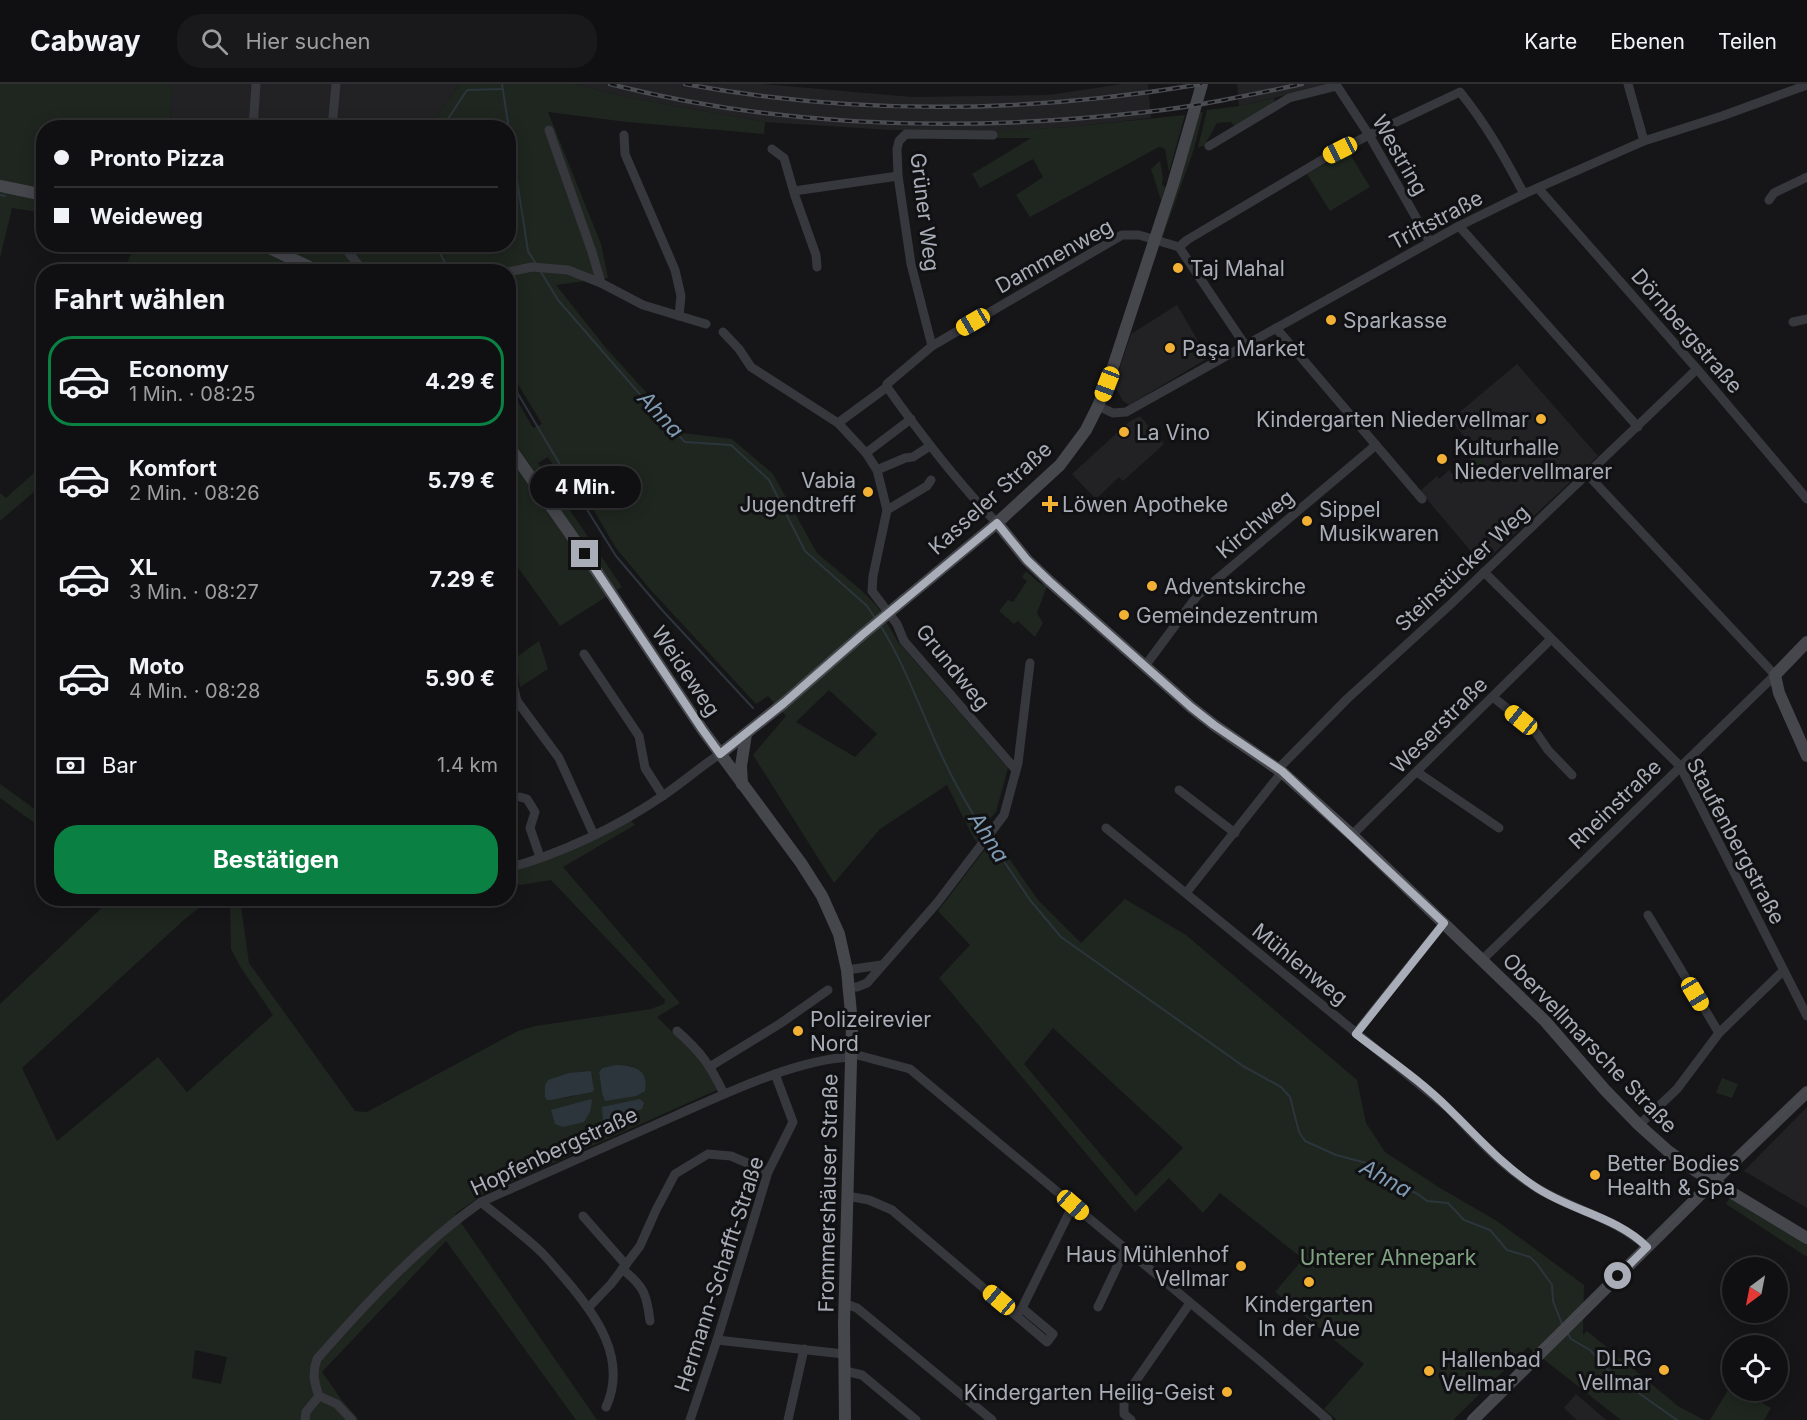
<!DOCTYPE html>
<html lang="de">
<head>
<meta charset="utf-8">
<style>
	body { margin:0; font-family:Inter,sans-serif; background:#19191b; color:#f1f3f6; height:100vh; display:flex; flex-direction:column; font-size:22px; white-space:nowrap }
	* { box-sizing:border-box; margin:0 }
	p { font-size:20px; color:#9c9d9f }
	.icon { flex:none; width:33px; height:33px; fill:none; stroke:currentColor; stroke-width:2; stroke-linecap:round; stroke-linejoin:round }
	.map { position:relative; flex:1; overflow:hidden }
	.side { position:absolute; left:36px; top:180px; width:480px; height:642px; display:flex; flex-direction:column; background:#101012; border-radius:24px; box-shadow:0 3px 15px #0003,0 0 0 2px #303032 }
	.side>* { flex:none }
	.guide { position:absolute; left:36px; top:36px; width:480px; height:132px; border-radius:24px; box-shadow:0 3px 15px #0003,0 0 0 2px #303032; display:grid; align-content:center; height:132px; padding:0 18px; background:#101012 }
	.needle { width:39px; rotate:212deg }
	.fabs { position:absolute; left:1722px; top:1173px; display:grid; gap:12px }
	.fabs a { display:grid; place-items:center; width:66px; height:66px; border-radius:50%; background:#101012; box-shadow:0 3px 15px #0003,0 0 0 2px #303032; font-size:30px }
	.end { position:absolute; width:27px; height:27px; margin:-14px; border:8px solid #a8adb8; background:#111; box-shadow:0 0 0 3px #111 }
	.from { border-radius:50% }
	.bubble { position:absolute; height:42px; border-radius:21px; background:#101012; box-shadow:0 3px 15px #0003,0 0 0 2px #303032; font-size:20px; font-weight:700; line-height:42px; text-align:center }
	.car { position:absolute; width:18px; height:36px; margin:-18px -9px; border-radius:8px; box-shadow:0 0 4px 2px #0007; background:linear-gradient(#f5c518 24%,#345 0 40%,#f5c518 0 76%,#345 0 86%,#f5c518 0) }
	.guide b { display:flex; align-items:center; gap:21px; height:57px; font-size:22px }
	.guide b+b { border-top:2px solid #303032 }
	.guide i { width:15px; height:15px; background:#f1f3f6 }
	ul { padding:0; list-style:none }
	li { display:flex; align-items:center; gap:18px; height:90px; margin:0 12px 9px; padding:0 6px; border:3px solid transparent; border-radius:24px }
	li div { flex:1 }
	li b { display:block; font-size:22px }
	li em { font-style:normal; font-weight:700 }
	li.on { border-color:#0b8043 }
	li>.icon { width:54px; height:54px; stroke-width:1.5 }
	h2 { padding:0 18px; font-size:27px; line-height:72px }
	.pay { display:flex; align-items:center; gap:15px; height:66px; padding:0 18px; font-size:22px }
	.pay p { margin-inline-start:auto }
	.action { display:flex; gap:12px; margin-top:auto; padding:12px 18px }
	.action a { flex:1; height:69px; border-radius:24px; background:#0b8043; color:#fff; font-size:24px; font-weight:700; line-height:69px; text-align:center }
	header { display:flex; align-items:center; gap:36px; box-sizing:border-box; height:84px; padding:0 30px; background:#101012; border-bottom:2px solid #303032 }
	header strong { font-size:28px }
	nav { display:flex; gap:33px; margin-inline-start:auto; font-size:21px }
	.search { width:420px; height:54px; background:#19191b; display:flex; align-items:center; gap:15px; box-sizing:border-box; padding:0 21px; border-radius:24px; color:#9c9d9f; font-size:22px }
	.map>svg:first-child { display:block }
</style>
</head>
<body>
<header>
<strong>Cabway</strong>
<div class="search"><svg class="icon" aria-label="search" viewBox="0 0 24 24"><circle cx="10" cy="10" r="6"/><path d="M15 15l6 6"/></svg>Hier suchen</div>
<nav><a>Karte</a><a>Ebenen</a><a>Teilen</a></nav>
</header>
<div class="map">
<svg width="1807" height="1336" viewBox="0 0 1807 1336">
	<rect width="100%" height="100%" fill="#161618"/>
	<g fill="#222225">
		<polygon points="172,0 460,0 429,43 170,44"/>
		<polygon points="574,0 763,0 912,13 1049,11 1122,0 1148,0 1151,34 1069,43 1004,47 891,46 765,38 630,14"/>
		<polygon points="1237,0 1332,0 1239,22"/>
		<polygon points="1177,221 1208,274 1129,321 1123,317 1114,300 1131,250"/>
		<polygon points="1517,280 1598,372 1491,472 1475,472 1420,407 1437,392 1439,395 1449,386 1461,400 1472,390 1464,381 1478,368 1450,336"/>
		<polygon points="1140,332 1164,360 1123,397 1119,393 1096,415 1072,390 1129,338"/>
		<polygon points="1807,1023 1807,1124 1744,1087"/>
		<polygon points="1576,1310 1606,1336 1577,1336 1564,1324"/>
	</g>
	<g fill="#1e261f" fill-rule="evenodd">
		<polygon points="0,0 172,0 170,43 44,44 43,129 12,124 0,174"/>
		<path d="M 460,0 L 574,0 L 630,14 L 765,38 L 764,50 L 627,38 L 548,28 L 601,160 L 608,194 L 556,201 L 606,264 L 683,349 L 732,355 L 773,390 L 817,469 L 861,506 L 877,522 L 898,558 L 1008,684 L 996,728 L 985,740 L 1038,816 L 1081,859 L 1125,815 L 1186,851 L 1357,996 L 1366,1039 L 1385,1068 L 1440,1104 L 1497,1137 L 1584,1201 L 1583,1251 L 1587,1247 L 1678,1322 L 1704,1336 L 1621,1336 L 1528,1263 L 1453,1336 L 1337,1336 L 1324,1325 L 1364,1280 L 1275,1208 L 1303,1175 L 1220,1109 L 1203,1129 L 1169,1094 L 1135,1128 L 939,894 L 970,861 L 938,827 L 985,765 L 974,755 L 947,701 L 880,745 L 834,799 L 753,671 L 786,632 L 768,612 L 756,620 L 649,504 L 616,464 L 584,410 L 573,412 L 548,373 L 538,379 L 622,503 L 560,542 L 509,471 L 509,302 L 533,344 L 542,340 L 509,285 L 508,188 L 124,188 L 134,161 L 274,160 L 290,167 L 298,160 L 508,160 L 508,44 L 429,43 ZM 829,606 L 877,650 L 855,673 L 796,638 ZM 1053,944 L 1183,1064 L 1136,1112 L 1024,980 Z"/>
		<polygon points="1274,14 1275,20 1234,42 1231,38 1217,39 1204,62 1198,63 1207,26 1239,22"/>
		<polygon points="1200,28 1203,28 1194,65 1163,152 1161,150"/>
		<polygon points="1185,31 1169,88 1165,65 1159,63 1030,133 1016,111 1043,93 1033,75 980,104 972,90 1031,54 993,54 993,47 1069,43"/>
		<polygon points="1348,67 1370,103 1330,127 1307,90"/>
		<polygon points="1160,77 1163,94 1162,100 1165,104 1161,116 1151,85"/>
		<polygon points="1476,370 1484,379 1481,388 1475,393 1464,381"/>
		<polygon points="43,381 43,400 0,437 0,409 6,414"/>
		<polygon points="1026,487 1038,498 1047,502 1037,529 1043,539 1035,553 1018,537 1014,540 999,527 1008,516 1013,518 1027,497 1022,493"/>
		<polygon points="539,557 548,585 520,603 517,585 511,577"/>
		<polygon points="0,700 43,731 43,745 0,714"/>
		<path d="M 629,735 L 635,741 L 563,783 L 680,919 L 657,933 L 703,978 L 717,1006 L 482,1111 L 455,1130 L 597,1336 L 576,1336 L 446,1157 L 322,1288 L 341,1315 L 359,1336 L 0,1336 L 0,920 L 111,815 L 211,815 L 186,834 L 22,984 L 57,1057 L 158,973 L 187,1008 L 273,931 L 241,884 L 231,865 L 230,815 L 240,815 L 249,879 L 355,1027 L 367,1028 L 518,947 L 535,942 L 651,925 L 664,920 L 665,916 L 551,796 L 520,801 L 509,796 L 509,787 ZM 615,981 L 633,982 L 602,1009 L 599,987 L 602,984 ZM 592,990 L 593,1006 L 570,1013 L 547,1016 ZM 195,1266 L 227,1273 L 221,1300 L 192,1294 Z"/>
		<polygon points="1722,994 1738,1000 1732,1014 1716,1009"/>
		<polygon points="1731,1112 1807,1158 1807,1173 1726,1120"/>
		<polygon points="1731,1301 1732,1306 1741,1307 1771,1324 1764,1336 1710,1336"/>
	</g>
	<g fill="#2c353c">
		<path d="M 615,981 C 633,981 649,985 645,1007 L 636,1012 L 605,1017 L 602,1009 L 599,988 L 602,984 Z"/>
		<polygon points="591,987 594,1006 592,1008 551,1016 547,1016 545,1013 545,1001 548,996 569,989"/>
		<polygon points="591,1015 592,1017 590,1028 584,1038 563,1043 555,1040 551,1026"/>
		<polygon points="640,1015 644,1019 642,1025 603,1038 602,1023"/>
	</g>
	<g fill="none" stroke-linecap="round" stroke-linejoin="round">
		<g stroke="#2c353c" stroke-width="2">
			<polyline points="502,0 528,167 536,180"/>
			<polyline points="442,44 467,6 503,5"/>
			<polyline points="0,111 5,112"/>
			<polyline points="435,160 450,188"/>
			<polyline points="541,188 558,216 650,322 685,358 731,361 769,396 805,467 867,522 875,534"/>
			<polyline points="508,293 581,416 616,472 662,526 753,624"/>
			<path d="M 880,541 C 899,571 912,604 926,636 C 942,675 962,715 986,750"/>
			<polyline points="989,755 1030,816 1061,853 1243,982 1281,1003 1290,1013 1299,1048 1305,1057 1336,1071 1370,1080 1382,1087 1393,1100 1418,1110 1427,1117 1448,1119 1464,1136 1490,1146 1507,1166 1530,1173 1537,1180 1552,1201 1553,1217 1562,1240"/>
			<polyline points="1568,1250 1571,1255 1590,1266 1613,1291 1677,1336"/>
		</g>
		<g stroke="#37383d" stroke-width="9">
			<polyline points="1628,0 1644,57"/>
			<polyline points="253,44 256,0"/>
			<polyline points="332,44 336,0"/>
			<polyline points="549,46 592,168 601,199"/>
			<polyline points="624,51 625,70 675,186 681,212 679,232"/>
			<polyline points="1209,62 1289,14 1337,2 1369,51 1430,158"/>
			<polyline points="772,65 784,74 795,112 816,171 817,183"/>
			<polyline points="1538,104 1697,285 1807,415"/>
			<polyline points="794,107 898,92"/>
			<polyline points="1769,116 1774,109 1807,93"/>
			<polyline points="1459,142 1638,343"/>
			<polyline points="342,160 364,188"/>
			<path d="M 1179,163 L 1187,156 L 1325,74 L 1369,51 L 1460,8 C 1486,40 1505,74 1524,110"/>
			<polyline points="416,188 424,184 431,185 434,188"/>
			<polyline points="508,188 532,183 568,186 601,199 643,221 706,240"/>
			<polyline points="1793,238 1807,235"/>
			<polyline points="1276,244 1422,415"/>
			<polyline points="723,248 739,265 751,283 838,339 866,369 877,386 887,426 873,492 872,507 897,540 904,557 1016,686"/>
			<polyline points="932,262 911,180 898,92 897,65 899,57 906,50 993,51"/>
			<polyline points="1098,322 1113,329 1126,328 1459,142 1524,110 1644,57 1722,32 1807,1"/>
			<polyline points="838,339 887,303"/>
			<polyline points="866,369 911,335"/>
			<polyline points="877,386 905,374 913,373 930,362"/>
			<polyline points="887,426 927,402 931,396"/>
			<path d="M 997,439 C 956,397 921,351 887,303 L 887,300 L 932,262 L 1122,151 L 1139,151 L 1179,163 L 1245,261"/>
			<polyline points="1484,488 1680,682 1807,932"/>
			<polyline points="584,570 639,652 645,684 663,712"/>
			<polyline points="508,580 517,617 559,674 594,751"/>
			<polyline points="1145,582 1197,512 1376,361"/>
			<polyline points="1493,613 1535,647 1548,666 1572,691"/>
			<polyline points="1278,685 1347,615 1452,519 1697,285"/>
			<polyline points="1417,688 1499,744"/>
			<polyline points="1179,706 1235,749"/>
			<polyline points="520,713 527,715 535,728 530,744 540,773"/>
			<path d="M 1106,744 L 1448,1024 C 1475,1052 1503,1084 1537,1104 C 1573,1126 1616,1134 1647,1163"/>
			<polyline points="1352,751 1551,555"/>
			<path d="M 508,784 C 561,770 619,742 664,711 C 683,698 700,683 720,670"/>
			<polyline points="1186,809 1282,688"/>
			<polyline points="1648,831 1719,949"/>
			<polyline points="1482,876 1775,591 1587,390"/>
			<polyline points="847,886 881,881"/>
			<polyline points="847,903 857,903 867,899 937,819 1004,731 1018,679 1030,579"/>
			<path d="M 677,947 C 702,969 710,981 724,1010"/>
			<polyline points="1356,949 1444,839"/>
			<polyline points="850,969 910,985 1259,1276 1328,1336"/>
			<polyline points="711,982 781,939 828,906"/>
			<polyline points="1639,1041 1677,1005 1719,949 1783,887"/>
			<polyline points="847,1112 869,1116 892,1126 1047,1258 1053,1250 1022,1224 1016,1231"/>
			<path d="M 481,1118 C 500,1134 520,1148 538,1165 C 548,1174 557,1186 566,1196 C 596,1231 628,1275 606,1323"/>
			<polyline points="583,1132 626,1181"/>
			<path d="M 622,1185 C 644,1202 647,1211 650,1237"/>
			<polyline points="846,1220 857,1224 992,1336"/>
			<polyline points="589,1223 611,1200 640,1162 656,1126 675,1090 708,1070 731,1072 768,1088"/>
			<polyline points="1098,1223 1125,1166"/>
			<polyline points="1022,1224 1073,1121"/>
			<polyline points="717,1256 844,1270"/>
			<polyline points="845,1287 862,1291 916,1336"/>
			<path d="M 319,1312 C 314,1298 312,1289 317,1275 C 367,1218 419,1162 481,1118 C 546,1089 612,1060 677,1031 C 727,1009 795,976 850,973"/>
			<polyline points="319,1312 337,1320 352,1336"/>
			<polyline points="305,1336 306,1328 319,1312"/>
			<polyline points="690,1336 717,1256 768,1088 793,1038 775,990"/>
			<polyline points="788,1336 804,1265"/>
			<polyline points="1131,1336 1124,1330 1124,1314 1190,1219"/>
		</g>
		<g stroke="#45474d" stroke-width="12">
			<polyline points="0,102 44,111"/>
			<polyline points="261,160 320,188"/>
			<polyline points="508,361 597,488 702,645 801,779 822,812 839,850 847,886 852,940 844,1240 845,1336"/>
			<polyline points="997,439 1027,476 1049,497 1191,623 1214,641 1282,688 1352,751 1545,937 1605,1006 1639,1041 1668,1067 1696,1087 1807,1154"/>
			<polyline points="904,516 997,439 1060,381 1086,346 1098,322 1110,292 1173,100 1202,0"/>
			<polyline points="1807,558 1775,591 1779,609 1807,672"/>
			<polyline points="720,670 784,619 862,551"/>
			<polyline points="742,700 741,682 746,650"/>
			<polyline points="1473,1336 1713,1098 1807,1008"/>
		</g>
		<polyline stroke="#4a4c52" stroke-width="1.5" points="1467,1336 1807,1005"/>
		<g stroke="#4a4c52" stroke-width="4.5">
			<g id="rail">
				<path d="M 610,0 C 784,45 968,48 1146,28 C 1199,22 1250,11 1302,0"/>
				<path d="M 685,0 C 857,32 1030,29 1202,0"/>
			</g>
		</g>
		<use href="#rail" stroke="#111113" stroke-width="2" stroke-dasharray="7" stroke-linecap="butt"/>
		<polyline stroke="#45474d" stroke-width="12" points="862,551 904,516"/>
	</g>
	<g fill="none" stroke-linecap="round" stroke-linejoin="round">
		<path stroke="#a8adb8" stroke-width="8" d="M 585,470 L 702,645 L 720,670 L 784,619 L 862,551 L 997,439 L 1027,476 L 1049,497 L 1191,623 L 1214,641 L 1282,687 L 1444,839 L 1356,950 C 1387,974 1421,997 1449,1025 C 1478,1053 1500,1079 1534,1102 C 1570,1127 1616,1132 1647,1163 L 1618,1192"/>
	</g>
	<g fill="#f2b134" stroke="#111113" stroke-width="2">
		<circle cx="1178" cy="184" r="6"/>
		<circle cx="1331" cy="236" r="6"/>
		<circle cx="1170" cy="264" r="6"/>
		<circle cx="1541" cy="335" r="6"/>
		<circle cx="1124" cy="348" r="6"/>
		<circle cx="1442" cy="375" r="6"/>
		<circle cx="868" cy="408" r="6"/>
		<path d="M1047 411h6v6h6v6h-6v6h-6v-6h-6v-6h6z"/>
		<circle cx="1307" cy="437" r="6"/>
		<circle cx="1152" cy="502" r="6"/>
		<circle cx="1124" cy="531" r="6"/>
		<circle cx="798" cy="947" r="6"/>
		<circle cx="1595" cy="1091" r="6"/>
		<circle cx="1241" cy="1182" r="6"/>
		<circle cx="1309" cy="1198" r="6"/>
		<circle cx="1664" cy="1286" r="6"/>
		<circle cx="1429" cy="1287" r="6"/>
		<circle cx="1227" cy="1308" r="6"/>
	</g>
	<g text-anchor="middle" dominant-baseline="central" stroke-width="6" stroke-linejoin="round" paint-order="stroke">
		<g font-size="21" fill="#a8adb8" stroke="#111113">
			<text transform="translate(1400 71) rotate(60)">Westring</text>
			<text transform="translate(925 128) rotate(83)">Grüner Weg</text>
			<text transform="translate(1436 136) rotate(-28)">Triftstraße</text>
			<text transform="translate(1054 172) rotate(-29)">Dammenweg</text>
			<text transform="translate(1687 247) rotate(49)">Dörnbergstraße</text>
			<text transform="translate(990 414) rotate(-42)">Kasseler Straße</text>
			<text transform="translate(1255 440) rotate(-40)">Kirchweg</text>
			<text transform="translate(1462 484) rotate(-43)">Steinstücker Weg</text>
			<text transform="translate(953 583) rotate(51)">Grundweg</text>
			<text transform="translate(686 587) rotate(56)">Weideweg</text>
			<text transform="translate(1439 641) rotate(-45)">Weserstraße</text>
			<text transform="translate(1615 720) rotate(-44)">Rheinstraße</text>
			<text transform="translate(1736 757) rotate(62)">Staufenbergstraße</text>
			<text transform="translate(1300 880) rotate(39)">Mühlenweg</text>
			<text transform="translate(1590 959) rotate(46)">Obervellmarsche Straße</text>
			<text transform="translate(554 1067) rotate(-25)">Hopfenbergstraße</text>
			<text transform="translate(828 1109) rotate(-89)">Frommershäuser Straße</text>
			<text transform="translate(719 1190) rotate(-72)">Hermann-Schafft-Straße</text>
		</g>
		<g font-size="21" fill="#a8adb8" stroke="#111113" text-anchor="start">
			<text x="1190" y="184">Taj Mahal</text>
			<text x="1343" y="236">Sparkasse</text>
			<text x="1182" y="264">Paşa Market</text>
			<text x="1529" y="335" text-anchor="end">Kindergarten Niedervellmar</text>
			<text x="1136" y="348">La Vino</text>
			<text x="1454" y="363">Kulturhalle<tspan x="1454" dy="24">Niedervellmarer</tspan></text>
			<text x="856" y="396" text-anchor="end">Vabia<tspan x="856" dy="24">Jugendtreff</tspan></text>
			<text x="1062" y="420">Löwen Apotheke</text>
			<text x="1319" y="425">Sippel<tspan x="1319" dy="24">Musikwaren</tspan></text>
			<text x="1164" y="502">Adventskirche</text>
			<text x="1136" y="531">Gemeindezentrum</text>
			<text x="810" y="935">Polizeirevier<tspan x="810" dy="24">Nord</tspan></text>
			<text x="1607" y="1079">Better Bodies<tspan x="1607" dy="24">Health &amp; Spa</tspan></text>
			<text x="1229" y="1170" text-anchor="end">Haus Mühlenhof<tspan x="1229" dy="24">Vellmar</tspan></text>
			<text x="1309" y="1220" text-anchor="middle">Kindergarten<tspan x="1309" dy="24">In der Aue</tspan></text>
			<text x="1652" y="1274" text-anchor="end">DLRG<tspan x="1652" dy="24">Vellmar</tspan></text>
			<text x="1441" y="1275">Hallenbad<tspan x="1441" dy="24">Vellmar</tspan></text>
			<text x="1215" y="1308" text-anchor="end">Kindergarten Heilig-Geist</text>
		</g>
		<g font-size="21" fill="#7fa381" stroke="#111113">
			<text x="1388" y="1173">Unterer Ahnepark</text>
		</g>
		<g font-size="22" font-style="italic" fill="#7f9bb3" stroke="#111113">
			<text transform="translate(661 330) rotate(47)">Ahna</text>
			<text transform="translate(989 753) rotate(57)">Ahna</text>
			<text transform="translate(1386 1094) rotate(29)">Ahna</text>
		</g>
	</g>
</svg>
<div class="fabs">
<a><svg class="needle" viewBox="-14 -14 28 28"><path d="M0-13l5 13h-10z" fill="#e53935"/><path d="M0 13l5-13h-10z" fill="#9c9d9f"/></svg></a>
<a><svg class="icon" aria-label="locate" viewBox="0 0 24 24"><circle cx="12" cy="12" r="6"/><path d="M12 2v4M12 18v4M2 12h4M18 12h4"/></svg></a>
</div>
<i class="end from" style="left:1618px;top:1192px"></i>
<i class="end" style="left:585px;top:470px"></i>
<div class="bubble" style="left:530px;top:382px;width:111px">4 Min.</div>
<i class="car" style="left:1340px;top:66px;rotate:243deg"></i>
<i class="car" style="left:973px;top:238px;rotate:240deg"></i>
<i class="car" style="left:1107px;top:300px;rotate:201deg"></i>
<i class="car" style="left:1521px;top:636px;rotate:309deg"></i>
<i class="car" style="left:1695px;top:910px;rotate:149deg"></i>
<i class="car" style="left:1073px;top:1121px;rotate:131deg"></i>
<i class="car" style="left:999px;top:1216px;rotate:310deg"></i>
<div class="guide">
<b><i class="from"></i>Pronto Pizza</b>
<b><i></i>Weideweg</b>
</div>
<section class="side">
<h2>Fahrt wählen</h2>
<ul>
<li class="on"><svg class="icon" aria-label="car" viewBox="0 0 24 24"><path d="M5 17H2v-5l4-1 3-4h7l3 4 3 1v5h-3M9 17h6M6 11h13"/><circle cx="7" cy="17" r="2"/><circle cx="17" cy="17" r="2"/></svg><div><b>Economy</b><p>1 Min. · 08:25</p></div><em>4.29 €</em></li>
<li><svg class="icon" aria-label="car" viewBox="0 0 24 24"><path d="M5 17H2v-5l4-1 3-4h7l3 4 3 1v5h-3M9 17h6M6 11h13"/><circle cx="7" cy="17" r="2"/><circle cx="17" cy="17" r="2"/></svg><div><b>Komfort</b><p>2 Min. · 08:26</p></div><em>5.79 €</em></li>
<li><svg class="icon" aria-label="car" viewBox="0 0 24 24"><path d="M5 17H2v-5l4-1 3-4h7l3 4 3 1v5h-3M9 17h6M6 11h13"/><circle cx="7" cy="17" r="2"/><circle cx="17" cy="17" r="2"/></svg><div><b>XL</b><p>3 Min. · 08:27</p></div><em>7.29 €</em></li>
<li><svg class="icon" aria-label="car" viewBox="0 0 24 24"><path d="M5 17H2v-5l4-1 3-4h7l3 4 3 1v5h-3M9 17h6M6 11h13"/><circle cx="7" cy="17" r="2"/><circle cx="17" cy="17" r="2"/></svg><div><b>Moto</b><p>4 Min. · 08:28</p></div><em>5.90 €</em></li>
</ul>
<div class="pay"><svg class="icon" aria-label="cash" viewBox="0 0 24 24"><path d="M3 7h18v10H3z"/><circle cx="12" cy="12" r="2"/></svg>Bar<p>1.4 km</p></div>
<div class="action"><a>Bestätigen</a></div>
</section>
</div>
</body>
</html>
